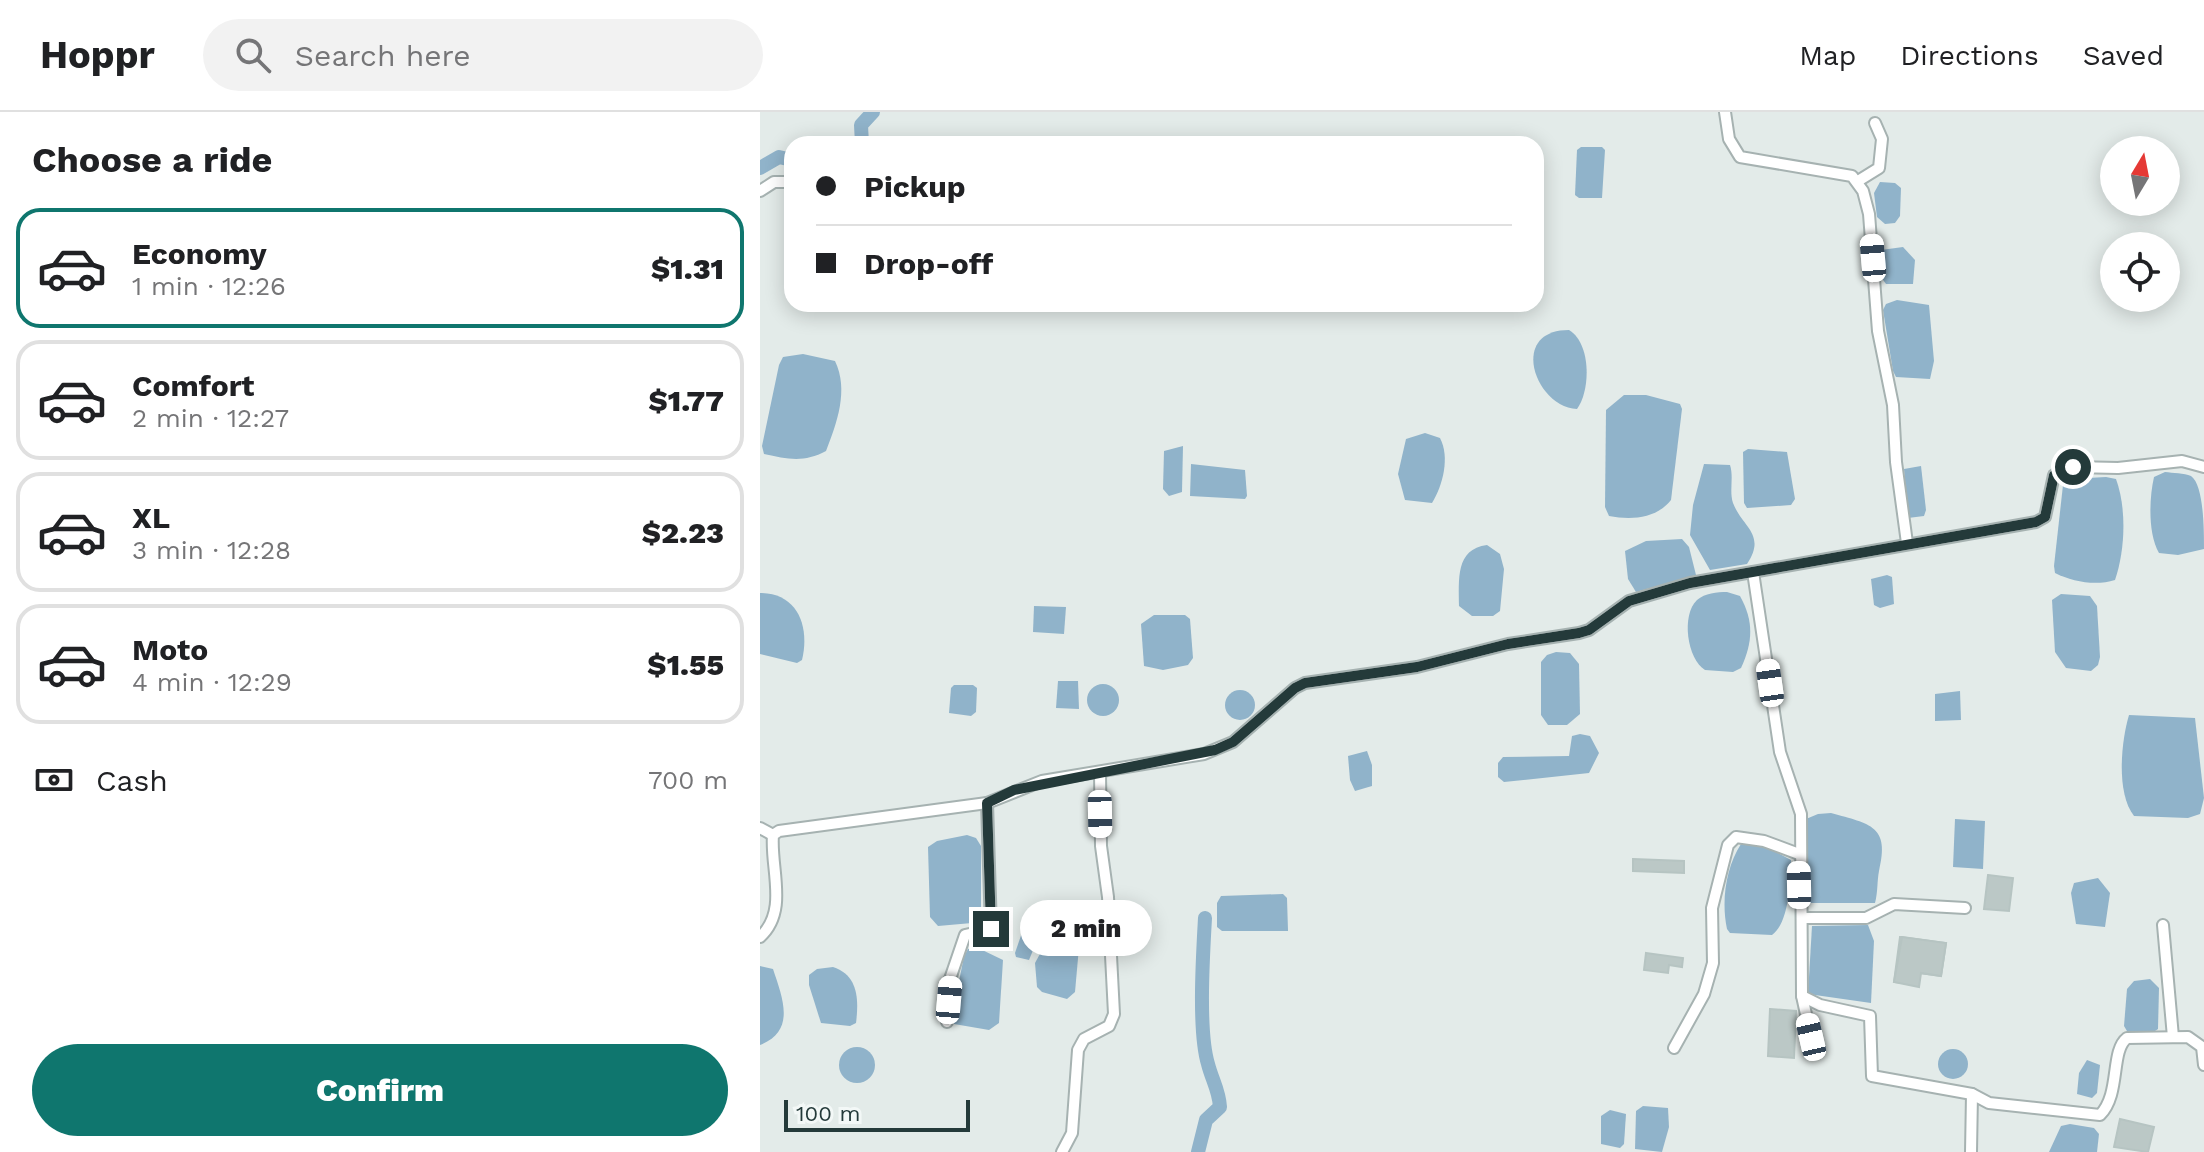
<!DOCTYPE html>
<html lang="en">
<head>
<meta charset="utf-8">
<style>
	body { margin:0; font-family:"Work Sans",sans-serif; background:#f2f2f2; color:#202124; height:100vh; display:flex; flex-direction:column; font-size:30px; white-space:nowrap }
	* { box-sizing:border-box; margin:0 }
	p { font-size:26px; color:#757577 }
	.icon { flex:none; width:44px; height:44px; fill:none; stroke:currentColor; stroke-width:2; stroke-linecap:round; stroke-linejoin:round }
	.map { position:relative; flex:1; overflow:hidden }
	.drawer { display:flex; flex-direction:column; background:#fff; width:760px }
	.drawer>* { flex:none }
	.guide { position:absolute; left:24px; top:24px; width:760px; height:176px; border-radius:24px; box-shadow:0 4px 20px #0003; display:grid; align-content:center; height:176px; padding:0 32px; background:#fff }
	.needle { width:52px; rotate:10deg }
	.buttons { position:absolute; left:1340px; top:24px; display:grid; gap:16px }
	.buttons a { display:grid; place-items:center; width:80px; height:80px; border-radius:50%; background:#fff; box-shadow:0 4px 20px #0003; font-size:40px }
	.scale { position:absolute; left:24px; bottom:20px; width:186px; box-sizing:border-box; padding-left:8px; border:4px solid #243a3a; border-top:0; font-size:22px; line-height:28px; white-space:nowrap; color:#243a3a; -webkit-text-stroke:6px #f3f8f7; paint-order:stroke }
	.end { position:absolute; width:36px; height:36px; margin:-18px; border:10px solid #243a3a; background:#fff; box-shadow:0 0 0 4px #fff }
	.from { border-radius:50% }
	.bubble { position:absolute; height:56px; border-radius:28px; background:#fff; box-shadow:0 4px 20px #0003; font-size:26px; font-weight:800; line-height:56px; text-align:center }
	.car { position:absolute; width:24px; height:48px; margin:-24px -12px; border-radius:10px; box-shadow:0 0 6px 2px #0007; background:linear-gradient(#fff 24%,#345 0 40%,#fff 0 76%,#345 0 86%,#fff 0) }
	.guide b { display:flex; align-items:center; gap:28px; height:76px; font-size:30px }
	.guide b+b { border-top:2px solid #e0e0e0 }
	.guide i { width:20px; height:20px; background:#202124 }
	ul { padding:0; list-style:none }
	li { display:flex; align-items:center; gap:24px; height:120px; margin:0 16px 12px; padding:0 16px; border:4px solid #e0e0e0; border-radius:24px }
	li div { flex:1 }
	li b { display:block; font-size:30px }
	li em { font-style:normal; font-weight:800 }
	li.active { border-color:#0f766e }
	li>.icon { width:72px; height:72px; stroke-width:1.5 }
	h2 { padding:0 32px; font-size:36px; line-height:96px }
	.pay { display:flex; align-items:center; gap:20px; height:88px; padding:0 32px; font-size:30px }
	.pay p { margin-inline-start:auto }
	.action { display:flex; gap:16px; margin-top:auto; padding:16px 32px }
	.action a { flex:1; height:92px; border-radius:48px; background:#0f766e; color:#fff; font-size:32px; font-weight:800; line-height:92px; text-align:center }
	header { display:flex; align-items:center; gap:48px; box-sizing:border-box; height:112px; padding:0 40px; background:#fff; border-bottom:2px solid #e0e0e0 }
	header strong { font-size:38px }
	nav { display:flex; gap:44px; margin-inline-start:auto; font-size:28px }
	.search { width:560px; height:72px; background:#f2f2f2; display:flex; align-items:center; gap:20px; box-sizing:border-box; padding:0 28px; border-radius:44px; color:#757577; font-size:30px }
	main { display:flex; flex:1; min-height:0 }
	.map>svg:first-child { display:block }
</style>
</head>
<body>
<header>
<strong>Hoppr</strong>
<div class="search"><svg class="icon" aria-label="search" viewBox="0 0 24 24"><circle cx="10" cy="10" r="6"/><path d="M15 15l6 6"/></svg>Search here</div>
<nav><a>Map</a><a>Directions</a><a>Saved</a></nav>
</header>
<main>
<section class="drawer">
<h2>Choose a ride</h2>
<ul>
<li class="active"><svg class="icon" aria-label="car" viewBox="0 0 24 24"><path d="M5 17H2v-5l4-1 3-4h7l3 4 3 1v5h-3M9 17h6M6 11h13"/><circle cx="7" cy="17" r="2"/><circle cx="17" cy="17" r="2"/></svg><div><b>Economy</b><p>1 min · 12:26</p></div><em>$1.31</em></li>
<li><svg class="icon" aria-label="car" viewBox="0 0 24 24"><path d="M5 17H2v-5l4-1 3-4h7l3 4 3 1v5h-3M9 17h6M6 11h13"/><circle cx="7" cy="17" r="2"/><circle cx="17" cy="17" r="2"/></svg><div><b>Comfort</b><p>2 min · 12:27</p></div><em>$1.77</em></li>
<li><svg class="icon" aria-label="car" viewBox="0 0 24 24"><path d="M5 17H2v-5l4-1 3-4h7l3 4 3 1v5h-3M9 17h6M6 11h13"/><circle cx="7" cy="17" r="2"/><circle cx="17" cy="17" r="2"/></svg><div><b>XL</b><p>3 min · 12:28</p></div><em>$2.23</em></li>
<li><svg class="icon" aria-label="car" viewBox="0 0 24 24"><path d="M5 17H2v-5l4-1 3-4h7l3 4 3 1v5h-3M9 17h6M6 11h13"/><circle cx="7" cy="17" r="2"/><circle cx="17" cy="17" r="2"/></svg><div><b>Moto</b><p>4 min · 12:29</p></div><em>$1.55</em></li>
</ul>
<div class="pay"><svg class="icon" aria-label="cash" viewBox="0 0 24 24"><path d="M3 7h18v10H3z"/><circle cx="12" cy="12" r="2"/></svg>Cash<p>700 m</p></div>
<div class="action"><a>Confirm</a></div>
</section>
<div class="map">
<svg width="1444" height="1040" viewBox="0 0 1444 1040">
	<rect width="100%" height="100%" fill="#e3ebe9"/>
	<g fill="#90b3ca">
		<polygon points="821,35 842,35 845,38 842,86 819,86 815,83 817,38"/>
		<polygon points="1120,70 1135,71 1141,76 1140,104 1135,111 1125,112 1117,105 1114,81"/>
		<polygon points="1143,135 1155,148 1153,172 1126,172 1121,165 1121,138"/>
		<polygon points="1137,188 1169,193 1174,249 1170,267 1136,265 1133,259 1123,198 1126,192"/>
		<path d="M 809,218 C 831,231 831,278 817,297 C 775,295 748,218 809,218 Z"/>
		<path d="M 43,242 L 75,249 C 89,278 77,311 66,339 C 44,351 27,347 4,342 L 2,334 L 19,253 L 23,245 Z"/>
		<path d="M 864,283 L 886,283 L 920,292 L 922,297 L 911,388 C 896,407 871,408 849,404 L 845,395 L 846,298 Z"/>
		<path d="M 665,321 L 680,326 C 690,345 683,373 672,391 L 645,388 L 638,362 L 646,327 Z"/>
		<polygon points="423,334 422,380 409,384 403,377 404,339"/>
		<polygon points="988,337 1027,340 1035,387 1031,393 987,396 984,391 983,340"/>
		<polygon points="431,352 485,358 487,384 485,387 430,384"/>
		<path d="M 944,352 L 970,353 C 974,365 969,379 973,391 C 982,415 1007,422 987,452 L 950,458 L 930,423 L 933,393 Z"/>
		<polygon points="1161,354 1166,398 1164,404 1148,406 1144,357"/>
		<path d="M 1405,360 C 1413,361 1424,361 1431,364 C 1444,373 1444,419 1444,437 L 1418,443 L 1399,441 C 1388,422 1389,387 1394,365 Z"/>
		<path d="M 1346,365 L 1356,367 C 1367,397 1365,439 1355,468 C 1336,474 1313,470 1295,461 L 1294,454 L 1303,373 L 1310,367 Z"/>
		<polygon points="922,427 929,435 936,463 876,480 868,467 865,439 886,429"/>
		<path d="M 727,433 L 740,442 L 744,457 L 740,499 L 733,504 L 712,504 L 699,494 C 699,468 695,437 727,433 Z"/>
		<polygon points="1127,463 1132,465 1134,492 1120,496 1114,493 1111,467"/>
		<path d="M 967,480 L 980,484 C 994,509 993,530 981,556 L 973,560 L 945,558 C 927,547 921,503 937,488 C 945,481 957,480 967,480 Z"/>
		<path d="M 0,481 C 38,481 50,515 42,548 L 37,551 L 0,542 Z"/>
		<polygon points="1301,482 1330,484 1337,494 1340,545 1338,553 1331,559 1306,556 1295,540 1292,488"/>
		<polygon points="274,494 306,495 304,522 273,520"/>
		<polygon points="394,503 425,503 430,507 433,546 428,553 403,558 384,554 381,512"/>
		<polygon points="796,540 810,541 819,552 820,602 807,613 788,613 781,603 781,550 787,543"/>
		<polygon points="298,569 318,569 319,597 296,596"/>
		<circle cx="343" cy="588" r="16"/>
		<polygon points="194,573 213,573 217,576 216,600 211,604 189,601 191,576"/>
		<circle cx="480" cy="593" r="15"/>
		<polygon points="1200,579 1201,608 1175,609 1175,582"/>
		<path d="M 1369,603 L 1435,606 L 1444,686 L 1440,702 L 1428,706 L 1374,704 C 1356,681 1361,630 1369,603 Z"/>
		<polygon points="820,622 830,624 839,641 829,661 744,670 738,665 738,651 743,645 809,644 812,624"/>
		<polygon points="607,639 612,653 612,674 595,679 590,668 588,644"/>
		<path d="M 1071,701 C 1111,712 1130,714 1119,759 C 1117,769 1118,780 1115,791 L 1048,791 L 1045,787 L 1046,707 L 1058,702 Z"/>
		<polygon points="1195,707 1225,709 1223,757 1193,755"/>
		<polygon points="207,723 216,726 221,734 221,805 212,811 178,814 170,805 168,735 177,729"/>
		<path d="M 981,732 L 1007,735 L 1031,748 C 1030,768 1030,810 1012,823 L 970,821 L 967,817 C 961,789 966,755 981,732 Z"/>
		<polygon points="1338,766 1350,781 1345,815 1316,812 1311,781 1314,771"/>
		<polygon points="523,782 527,786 528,819 462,819 457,815 457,791 461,784"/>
		<polygon points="265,812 283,814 269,848 256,845 255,841"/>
		<polygon points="1108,813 1114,829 1111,891 1048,882 1052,814"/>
		<polygon points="304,821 314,824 319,835 315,880 307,887 282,880 277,875 275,851 287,829"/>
		<polygon points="216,835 243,848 239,911 229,918 194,912 192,905 204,844 208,837"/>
		<path d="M 0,854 L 13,857 C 23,887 36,919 0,933 Z"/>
		<path d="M 73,855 C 98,863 99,887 96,911 L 90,914 L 61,911 L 49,873 L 49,863 L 57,857 Z"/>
		<polygon points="1390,867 1399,876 1398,917 1392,921 1367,919 1364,914 1367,877 1374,869"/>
		<circle cx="97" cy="953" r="18"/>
		<circle cx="1193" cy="952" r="15"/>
		<polygon points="1327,948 1340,953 1337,981 1332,986 1317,982 1319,961"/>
		<polygon points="883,994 908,996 909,1015 902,1040 875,1037 876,999"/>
		<polygon points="850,998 866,1002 864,1032 860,1036 841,1032 841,1004"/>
		<polygon points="1310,1012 1334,1016 1339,1022 1337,1040 1289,1040 1301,1014"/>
	</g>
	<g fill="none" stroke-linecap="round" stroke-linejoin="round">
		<g stroke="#90b3ca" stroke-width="14">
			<polyline points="102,32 101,13 113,0"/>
			<polyline points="0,56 19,45 32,48"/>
			<path d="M 438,1040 L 446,1008 L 460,995 C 459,978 452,968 448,952 C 438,919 443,842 445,806"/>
		</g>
	</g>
	<g fill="#bbc8c6" stroke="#b6c4c2" stroke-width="2">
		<polygon points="873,747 924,749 924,761 873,759"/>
		<polygon points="1228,763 1253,766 1249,799 1224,797"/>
		<polygon points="1140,825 1186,831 1181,864 1159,861 1157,873 1134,870"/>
		<polygon points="1142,825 1186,831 1181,864 1161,861 1159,875 1134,870"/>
		<polygon points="886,841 923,846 922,855 909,853 908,861 884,858"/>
		<polygon points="1010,897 1036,899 1034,946 1008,944"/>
		<polygon points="1360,1007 1394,1015 1388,1040 1354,1035"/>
	</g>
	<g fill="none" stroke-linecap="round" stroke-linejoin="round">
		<g stroke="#a6b2b1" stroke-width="14">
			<g id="minor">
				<polyline points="965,0 969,27 980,45 1092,64 1103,79 1109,102 1118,219 1133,293 1136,350 1147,431"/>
				<polyline points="1098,69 1119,56 1122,27 1115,11"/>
				<polyline points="0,79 14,70 32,70"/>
				<polyline points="993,460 1020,640 1041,702 1042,884 1051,925"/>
				<polyline points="0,716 13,723"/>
				<polyline points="1042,806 1106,806 1134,792 1205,796"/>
				<polyline points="1403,813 1413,925"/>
				<path d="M 0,825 C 29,799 10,756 13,723 L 19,719 L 227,691 L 282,669 L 444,642 L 473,630 L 535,576 L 545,571 L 657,555 L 748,532 L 819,521 L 829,518 L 869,489 L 930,471 L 1276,410 L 1285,405 L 1294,363 L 1313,355 L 1358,356 L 1422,349 L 1444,355"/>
				<path d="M 1042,884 L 1060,893 L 1110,904 L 1112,964 L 1212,982 L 1229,991 L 1340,1003 C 1361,982 1350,939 1367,926 L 1428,925 L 1442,935 L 1444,953"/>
				<polyline points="187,910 190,867 205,823 231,817 227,691"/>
				<polyline points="914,936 944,882 953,851 952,796 968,733 976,725 1004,729 1039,742"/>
				<polyline points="302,1040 312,1021 318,938 324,927 349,914 354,902 348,785 341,734 340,661"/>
				<polyline points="1211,1040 1212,982"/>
			</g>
		</g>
		<use href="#minor" stroke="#fff" stroke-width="10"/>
	</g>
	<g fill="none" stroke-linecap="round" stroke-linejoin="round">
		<polyline stroke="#243a3a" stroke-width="10" points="231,817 227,691 254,678 455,638 473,630 535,576 545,571 657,555 748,532 819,521 829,518 869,489 930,471 1276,410 1285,405 1294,363 1313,355"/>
	</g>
</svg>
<div class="buttons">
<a><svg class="needle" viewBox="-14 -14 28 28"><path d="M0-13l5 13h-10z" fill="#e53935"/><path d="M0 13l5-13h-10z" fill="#757577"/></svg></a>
<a><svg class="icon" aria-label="locate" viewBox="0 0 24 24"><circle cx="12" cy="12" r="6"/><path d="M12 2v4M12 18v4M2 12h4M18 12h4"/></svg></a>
</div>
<div class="scale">100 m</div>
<i class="end from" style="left:1313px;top:355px"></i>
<i class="end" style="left:231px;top:817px"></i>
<div class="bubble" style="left:260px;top:788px;width:132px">2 min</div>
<i class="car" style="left:1113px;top:146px;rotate:355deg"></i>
<i class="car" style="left:1010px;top:571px;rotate:352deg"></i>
<i class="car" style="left:340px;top:702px;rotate:179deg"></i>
<i class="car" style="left:1039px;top:773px;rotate:359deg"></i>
<i class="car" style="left:189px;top:888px;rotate:5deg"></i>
<i class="car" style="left:1051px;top:925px;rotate:347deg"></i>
<div class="guide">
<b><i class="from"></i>Pickup</b>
<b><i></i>Drop-off</b>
</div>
</div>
</main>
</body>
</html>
